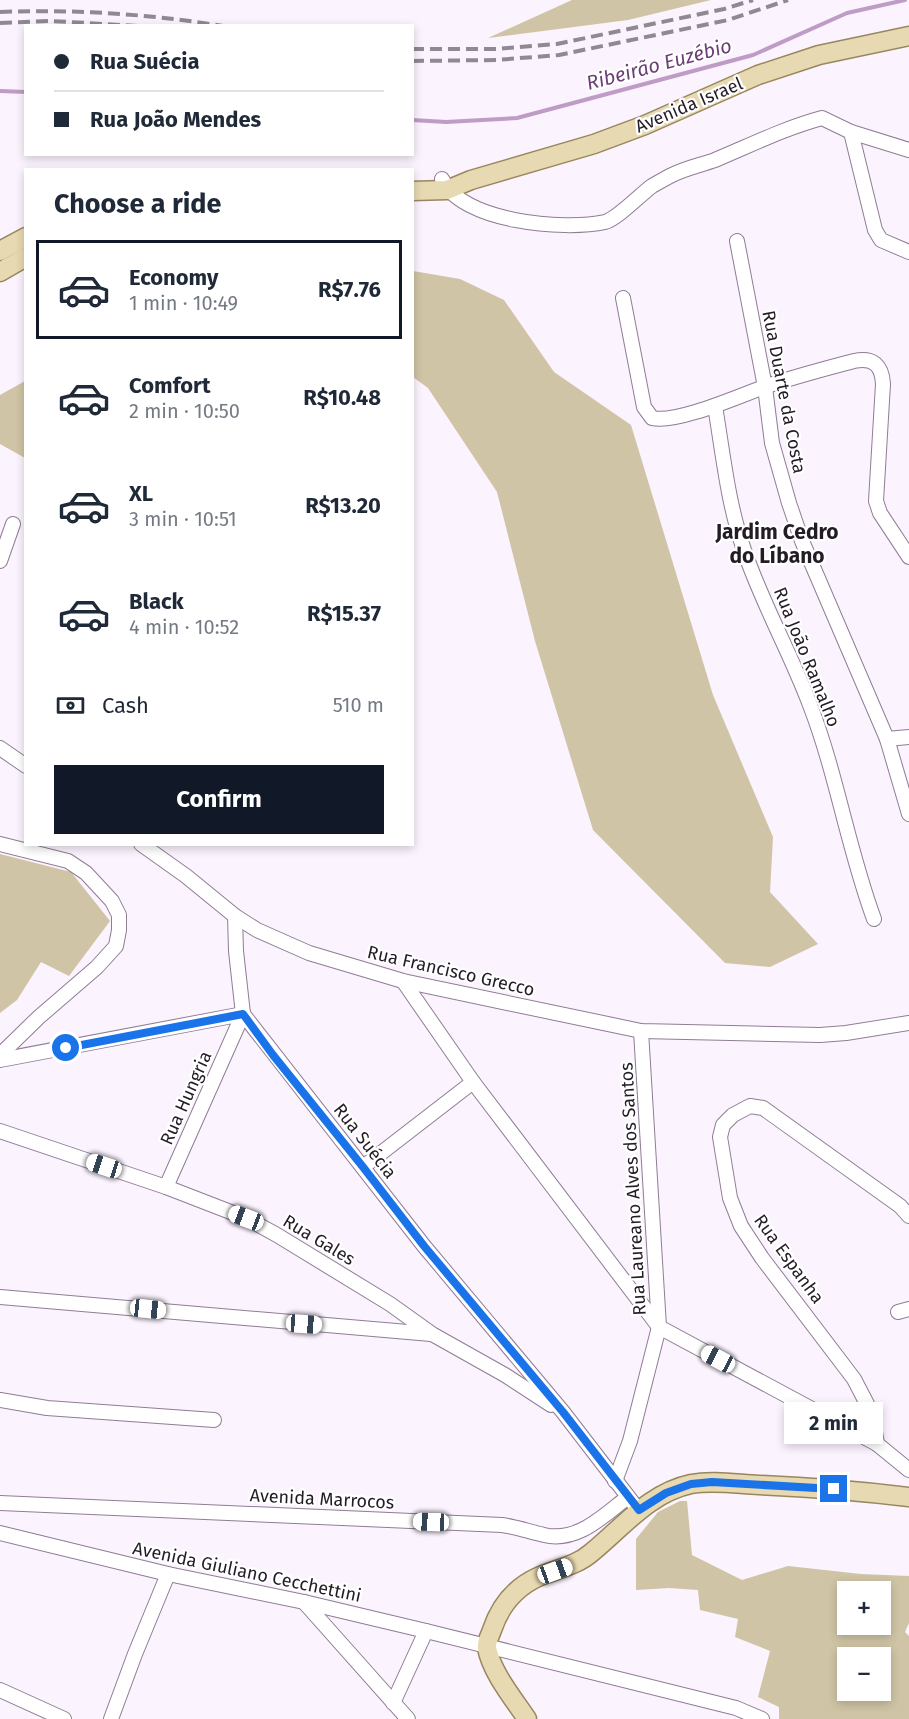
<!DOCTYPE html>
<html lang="en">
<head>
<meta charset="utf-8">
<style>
	body { margin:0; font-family:"Fira Sans",sans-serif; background:#f2f2f3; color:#1f2937; height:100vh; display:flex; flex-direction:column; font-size:22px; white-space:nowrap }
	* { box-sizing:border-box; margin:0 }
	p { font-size:20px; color:#747a83 }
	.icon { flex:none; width:33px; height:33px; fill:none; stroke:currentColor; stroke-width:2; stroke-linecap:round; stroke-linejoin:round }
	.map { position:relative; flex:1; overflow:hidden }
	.sheet { position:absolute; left:24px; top:168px; width:390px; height:678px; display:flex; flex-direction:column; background:#fff; border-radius:0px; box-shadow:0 3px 9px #0003 }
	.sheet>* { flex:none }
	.hud { position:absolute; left:24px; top:24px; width:390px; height:132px; border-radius:0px; box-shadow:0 3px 9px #0003; display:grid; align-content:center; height:132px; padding:0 30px; background:#fff }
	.tools { position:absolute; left:837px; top:1581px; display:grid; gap:12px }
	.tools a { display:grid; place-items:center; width:54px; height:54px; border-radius:0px; background:#fff; box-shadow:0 3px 9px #0003; font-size:30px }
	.end { position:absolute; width:27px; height:27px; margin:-14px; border:8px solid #1a73e8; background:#fff; box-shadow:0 0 0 3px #fff }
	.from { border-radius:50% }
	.bubble { position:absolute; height:42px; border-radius:0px; background:#fff; box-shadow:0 3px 9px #0003; font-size:20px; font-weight:700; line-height:42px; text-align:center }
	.car { position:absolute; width:18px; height:36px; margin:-18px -9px; border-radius:8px; box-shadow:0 0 4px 2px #0007; background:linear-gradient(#fff 24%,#345 0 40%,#fff 0 76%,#345 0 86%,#fff 0) }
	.hud b { display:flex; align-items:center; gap:21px; height:57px; font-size:22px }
	.hud b+b { border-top:2px solid #e0e1e3 }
	.hud i { width:15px; height:15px; background:#1f2937 }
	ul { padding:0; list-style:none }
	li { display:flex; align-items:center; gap:18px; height:99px; margin:0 12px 9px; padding:0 18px; border:3px solid transparent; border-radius:0px }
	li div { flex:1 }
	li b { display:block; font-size:22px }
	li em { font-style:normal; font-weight:700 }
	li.current { border-color:#111827 }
	li>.icon { width:54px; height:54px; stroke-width:1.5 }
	h2 { padding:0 30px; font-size:27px; line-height:72px }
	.pay { display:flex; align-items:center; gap:15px; height:66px; padding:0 30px; font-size:22px }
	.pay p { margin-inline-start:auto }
	.primary-button { display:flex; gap:12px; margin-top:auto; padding:12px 30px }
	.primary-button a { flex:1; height:69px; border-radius:0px; background:#111827; color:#fff; font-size:24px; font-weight:700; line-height:69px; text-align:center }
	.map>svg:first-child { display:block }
</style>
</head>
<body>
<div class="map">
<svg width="909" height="1719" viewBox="0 0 909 1719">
	<rect width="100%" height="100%" fill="#fbf3fd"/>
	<g fill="#cfc4a5" fill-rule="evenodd">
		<polygon points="572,0 711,0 628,20 488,38"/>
		<polygon points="413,271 460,279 504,300 554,372 631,425 713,695 773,837 770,892 818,944 770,967 725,963 593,830 535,641 497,492 428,388 413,377"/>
		<polygon points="25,381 25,458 0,444 0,395"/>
		<polygon points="0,854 71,872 110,921 69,976 41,962 17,1000 0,1013"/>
		<path d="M 680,1501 L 687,1501 L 692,1555 L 742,1580 L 788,1566 L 861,1574 L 909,1576 L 909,1623 L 905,1632 L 909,1636 L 909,1719 L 779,1719 L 779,1707 L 758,1697 L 770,1651 L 735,1637 L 738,1619 L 700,1610 L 698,1590 L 669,1588 L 636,1590 L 636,1539 L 658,1512 ZM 848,1592 L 880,1592 L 880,1624 L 848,1624 ZM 848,1658 L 880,1658 L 880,1690 L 848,1690 Z"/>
	</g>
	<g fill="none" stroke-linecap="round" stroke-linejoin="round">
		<g stroke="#be9cc6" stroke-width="4">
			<polyline points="0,91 26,92"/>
			<polyline points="412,120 446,122 517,118 753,55 847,13 905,0"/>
		</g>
		<g stroke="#8f7d94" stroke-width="16">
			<g id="minor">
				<polyline points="851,132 875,230 881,240 909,252"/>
				<path d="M 442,179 C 461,222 564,231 605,222 C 617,219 641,194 652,186 C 659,182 666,178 672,175 C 686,168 701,165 715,160 C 751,145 785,128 822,118 L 851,132 L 909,150"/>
				<polyline points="737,241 765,387 772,443 789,503 802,541 887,739 909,814"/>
				<path d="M 623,298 L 644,407 L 652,418 C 676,424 739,396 764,387 C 793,377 824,369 854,361 C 873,357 882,365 883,384 L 876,501 L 880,513 L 909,557"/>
				<path d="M 715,406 C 723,454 728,504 744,550 C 762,603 790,652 810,705 C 837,775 848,849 874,919"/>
				<polyline points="0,561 13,524"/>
				<polyline points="887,739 909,737"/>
				<polyline points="0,748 26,766"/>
				<polyline points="0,844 68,861 86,873 112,901 119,915 119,930 116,946 97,967 39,1017 0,1055"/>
				<polyline points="141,844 186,876 235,916 257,930 309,953 403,981 641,1031 820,1035 846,1033 909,1023"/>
				<polyline points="403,981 473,1082 659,1327 877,1444 909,1470"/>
				<polyline points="243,1014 424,1246 563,1412 633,1503"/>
				<polyline points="0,1060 243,1014"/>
				<polyline points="0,1131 166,1187 246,1218 277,1235 390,1304 432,1334 505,1375 551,1405"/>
				<polyline points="363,1167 473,1082"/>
				<polyline points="166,1187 243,1014 236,951 235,916"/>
				<polyline points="0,1297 431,1334"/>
				<polyline points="898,1312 909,1309"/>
				<polyline points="0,1400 47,1408 214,1420"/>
				<polyline points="877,1444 873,1420 867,1404 854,1379 762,1258 741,1226 730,1198 720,1137 723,1125 733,1115 750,1106 763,1108 900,1206 909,1216"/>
				<polyline points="615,1481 630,1441 659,1327 641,1031"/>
				<path d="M 0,1503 L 502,1525 C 517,1527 530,1532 544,1535 C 578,1543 604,1515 628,1497"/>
				<polyline points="0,1533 168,1574 304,1602 426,1631 736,1708 762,1719"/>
				<polyline points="304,1602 408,1719"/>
				<polyline points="0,1690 64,1719"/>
				<polyline points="393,1703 426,1631"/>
				<polyline points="111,1719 135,1654 168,1574"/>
			</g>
		</g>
		<g stroke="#98875e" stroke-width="21">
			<g id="major">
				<polyline points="412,191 447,190 471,180 594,144 645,125 758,75 819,55 909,36"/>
				<polyline points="0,251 26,237"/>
				<polyline points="0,272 26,257"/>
				<path d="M 527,1719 C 513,1698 492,1673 487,1648 C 486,1642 490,1636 492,1630 C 500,1606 514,1588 538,1577 C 556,1569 576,1566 591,1553 C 623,1527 649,1493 691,1484 C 713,1480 737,1484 759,1485 C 809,1487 859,1491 909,1497"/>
			</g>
		</g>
		<use href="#minor" stroke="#fff" stroke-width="14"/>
		<use href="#major" stroke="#e7d9b1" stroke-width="18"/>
		<g stroke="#908892" stroke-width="4" stroke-dasharray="12 6" stroke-linecap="butt">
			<path d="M 0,12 C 75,9 148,14 223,26"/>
			<polyline points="0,23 51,21 139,26"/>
			<polyline points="412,49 496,49 557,44 724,9 753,0"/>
			<polyline points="412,61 496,60 559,55 728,20 788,0"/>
		</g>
	</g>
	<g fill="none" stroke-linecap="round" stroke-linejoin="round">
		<polyline stroke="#1a73e8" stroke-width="8" points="66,1048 243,1014 273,1055 363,1167 424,1246 563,1412 639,1510 666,1493 691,1484 712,1482 834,1489"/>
	</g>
	<g text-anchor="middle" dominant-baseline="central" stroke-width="4.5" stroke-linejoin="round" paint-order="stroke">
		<g font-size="18" fill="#231c25" stroke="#fff">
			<text transform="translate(689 105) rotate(-23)">Avenida Israel</text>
			<text transform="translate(784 392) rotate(79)">Rua Duarte da Costa</text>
			<text transform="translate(807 657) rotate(68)">Rua João Ramalho</text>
			<text transform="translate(451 971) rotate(13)">Rua Francisco Grecco</text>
			<text transform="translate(186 1098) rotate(-66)">Rua Hungria</text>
			<text transform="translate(365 1141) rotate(52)">Rua Suécia</text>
			<text transform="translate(633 1189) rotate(-93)">Rua Laureano Alves dos Santos</text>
			<text transform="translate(319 1240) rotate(31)">Rua Gales</text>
			<text transform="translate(789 1259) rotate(54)">Rua Espanha</text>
			<text transform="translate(322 1499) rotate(3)">Avenida Marrocos</text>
			<text transform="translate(247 1572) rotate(12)">Avenida Giuliano Cecchettini</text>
		</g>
		<g font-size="20" font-style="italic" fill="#6b3f75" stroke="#fff">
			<text transform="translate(659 64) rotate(-15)">Ribeirão Euzébio</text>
		</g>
		<g font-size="21" font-weight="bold" fill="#231c25" stroke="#fff">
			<text x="777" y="532">Jardim Cedro<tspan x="777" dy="24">do Líbano</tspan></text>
		</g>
	</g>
</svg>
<div class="tools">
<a>+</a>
<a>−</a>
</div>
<i class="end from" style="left:66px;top:1048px"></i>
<i class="end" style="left:834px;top:1489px"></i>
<div class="bubble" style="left:784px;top:1402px;width:99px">2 min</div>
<i class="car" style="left:104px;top:1166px;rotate:288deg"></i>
<i class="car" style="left:246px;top:1218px;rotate:291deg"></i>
<i class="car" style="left:148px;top:1309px;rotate:96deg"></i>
<i class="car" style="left:304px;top:1324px;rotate:94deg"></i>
<i class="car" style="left:718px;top:1359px;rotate:298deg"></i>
<i class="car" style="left:431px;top:1522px;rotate:272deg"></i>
<i class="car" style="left:555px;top:1571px;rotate:70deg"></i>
<div class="hud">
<b><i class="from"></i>Rua Suécia</b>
<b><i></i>Rua João Mendes</b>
</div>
<section class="sheet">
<h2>Choose a ride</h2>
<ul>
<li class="current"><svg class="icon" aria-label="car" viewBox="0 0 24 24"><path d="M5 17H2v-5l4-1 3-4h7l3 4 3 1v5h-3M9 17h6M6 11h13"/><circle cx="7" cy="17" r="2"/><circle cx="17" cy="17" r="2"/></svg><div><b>Economy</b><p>1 min · 10:49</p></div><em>R$7.76</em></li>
<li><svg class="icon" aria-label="car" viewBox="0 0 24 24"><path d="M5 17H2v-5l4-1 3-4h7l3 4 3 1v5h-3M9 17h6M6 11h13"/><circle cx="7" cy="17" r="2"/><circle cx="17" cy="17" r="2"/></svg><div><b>Comfort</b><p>2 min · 10:50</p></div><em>R$10.48</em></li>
<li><svg class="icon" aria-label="car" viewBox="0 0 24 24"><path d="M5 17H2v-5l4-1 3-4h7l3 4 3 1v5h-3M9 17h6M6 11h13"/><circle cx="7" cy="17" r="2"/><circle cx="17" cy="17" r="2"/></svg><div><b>XL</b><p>3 min · 10:51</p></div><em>R$13.20</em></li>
<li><svg class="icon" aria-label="car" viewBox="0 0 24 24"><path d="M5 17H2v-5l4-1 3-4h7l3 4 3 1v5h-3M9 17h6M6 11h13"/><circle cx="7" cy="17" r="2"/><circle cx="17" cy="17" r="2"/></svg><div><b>Black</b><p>4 min · 10:52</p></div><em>R$15.37</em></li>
</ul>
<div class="pay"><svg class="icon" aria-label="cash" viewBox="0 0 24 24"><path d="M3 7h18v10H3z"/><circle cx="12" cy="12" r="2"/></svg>Cash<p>510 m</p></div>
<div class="primary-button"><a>Confirm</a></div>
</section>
</div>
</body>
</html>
